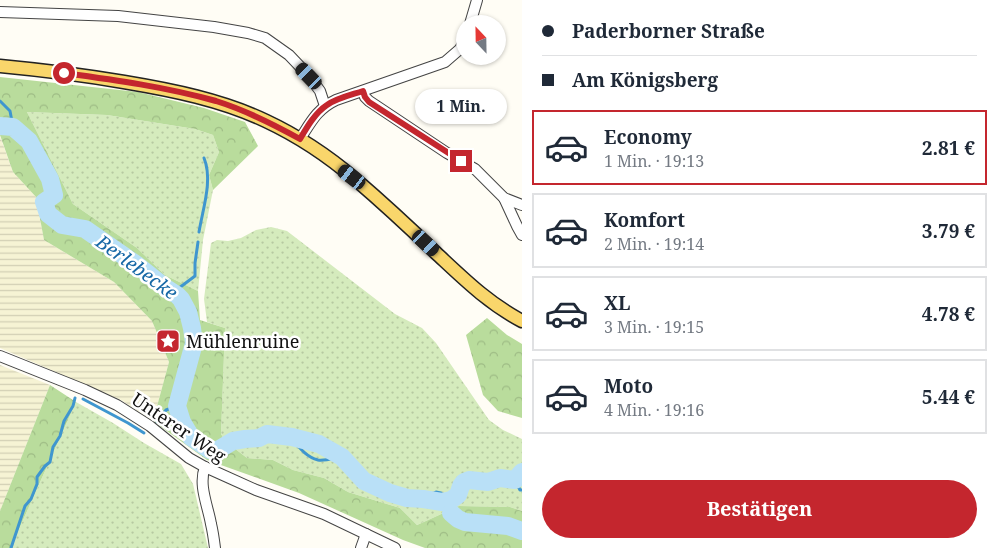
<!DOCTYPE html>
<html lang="de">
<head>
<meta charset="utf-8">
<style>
	body { margin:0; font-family:"Noto Serif",serif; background:#f6f6f7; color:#1f2937; height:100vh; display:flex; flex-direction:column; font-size:19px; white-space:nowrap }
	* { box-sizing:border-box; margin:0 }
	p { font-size:16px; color:#747a83 }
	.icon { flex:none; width:28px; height:28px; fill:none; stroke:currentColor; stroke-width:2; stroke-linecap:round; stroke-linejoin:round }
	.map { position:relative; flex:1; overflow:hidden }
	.drawer { display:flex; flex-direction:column; background:#fff; width:475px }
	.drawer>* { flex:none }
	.top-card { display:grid; align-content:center; height:110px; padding:0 20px; background:#fff }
	.needle { width:32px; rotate:338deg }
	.buttons { position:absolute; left:456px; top:15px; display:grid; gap:10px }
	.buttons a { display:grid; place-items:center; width:50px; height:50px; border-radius:50%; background:#fff; box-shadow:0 1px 4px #0004; font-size:25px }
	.end { position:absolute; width:22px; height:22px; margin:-11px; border:6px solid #c4262e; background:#fff; box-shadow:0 0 0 2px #fff }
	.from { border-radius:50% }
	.bubble { position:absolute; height:35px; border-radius:18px; background:#fff; box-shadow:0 1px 4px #0004; font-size:16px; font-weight:700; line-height:35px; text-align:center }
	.car { position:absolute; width:15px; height:30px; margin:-15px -8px; border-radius:6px; box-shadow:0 0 4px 1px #0007; background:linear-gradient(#222 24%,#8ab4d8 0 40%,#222 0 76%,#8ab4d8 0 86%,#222 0) }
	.top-card b { display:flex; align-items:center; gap:18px; height:48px; font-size:19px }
	.top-card b+b { border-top:1px solid #e0e1e3 }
	.top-card i { width:12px; height:12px; background:#1f2937 }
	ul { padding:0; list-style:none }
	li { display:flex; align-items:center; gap:15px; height:75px; margin:0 10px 8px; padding:0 10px; border:2px solid #e0e1e3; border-radius:0px }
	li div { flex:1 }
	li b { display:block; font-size:19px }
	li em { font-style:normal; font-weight:700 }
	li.current { border-color:#c4262e }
	li>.icon { width:45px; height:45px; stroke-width:1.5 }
	.button { display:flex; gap:10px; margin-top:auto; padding:10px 20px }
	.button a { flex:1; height:58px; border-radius:30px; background:#c4262e; color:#fff; font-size:20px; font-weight:700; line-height:58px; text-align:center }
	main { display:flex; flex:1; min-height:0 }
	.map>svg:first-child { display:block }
</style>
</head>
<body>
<main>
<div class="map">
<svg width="522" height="548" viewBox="0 0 522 548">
	<defs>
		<pattern id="farmland-rules" width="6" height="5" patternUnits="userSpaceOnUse" patternTransform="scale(1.25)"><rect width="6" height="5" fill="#f6f3d4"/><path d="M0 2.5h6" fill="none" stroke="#d2cfb5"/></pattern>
		<pattern id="grass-dots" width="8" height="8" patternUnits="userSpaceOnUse" patternTransform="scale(1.25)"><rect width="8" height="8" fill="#d5ebbd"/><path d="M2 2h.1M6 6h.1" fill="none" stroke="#b6c8a1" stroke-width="1.8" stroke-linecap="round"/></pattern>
		<pattern id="forest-crowns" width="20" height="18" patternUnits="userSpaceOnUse" patternTransform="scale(1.25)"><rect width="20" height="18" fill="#b9dc9c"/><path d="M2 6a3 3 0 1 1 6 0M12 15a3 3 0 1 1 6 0" fill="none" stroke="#9ebc85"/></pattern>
	</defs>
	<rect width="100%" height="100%" fill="#fffdf5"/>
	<g fill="url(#farmland-rules)">
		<polygon points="0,136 13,172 36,197 44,240 114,282 152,321 169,362 153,421 121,400 0,348"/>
		<polygon points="0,365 50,385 0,511"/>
	</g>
	<g fill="url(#grass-dots)">
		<polygon points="27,112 107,115 195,129 213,135 219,152 209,175 213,190 203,240 198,291 165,275 137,248 73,204"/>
		<polygon points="271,227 287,231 395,314 422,328 436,343 489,420 503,430 522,439 522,511 510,507 459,506 417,525 400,508 348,492 324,478 293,470 273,460 247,458 225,441 221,434 225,328 207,322 204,299 211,243 217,240 228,241 241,238 256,230"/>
		<polygon points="76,402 113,423 144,443 181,464 193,484 208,548 13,548 15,538"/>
	</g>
	<g fill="url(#forest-crowns)">
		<polygon points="0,77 138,92 204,108 245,122 258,146 213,190 209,175 219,152 213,135 195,129 107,115 27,112 73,204 137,248 165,275 198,291 200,320 225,328 221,434 225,441 247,458 273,460 293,470 324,478 348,492 400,508 417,525 459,506 510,507 522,511 522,548 425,548 403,540 299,493 207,460 153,421 169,362 152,321 114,282 44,240 36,197 13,172 0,135"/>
		<polygon points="487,318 507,335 522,344 522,418 498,411 483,395 466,335"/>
		<polygon points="50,385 76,402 15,538 13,548 0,548 0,511"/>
	</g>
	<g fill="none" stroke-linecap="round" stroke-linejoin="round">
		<g stroke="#3f96cf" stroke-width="3">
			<polyline points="0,101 10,111 13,127"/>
			<path d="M 199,232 C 203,208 213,180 204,158"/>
			<polyline points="172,291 179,288 195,276 195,263 198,242"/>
			<polyline points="83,399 128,423 144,433"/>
			<polyline points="157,422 166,410 177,406"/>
			<path d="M 292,437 C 298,447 306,457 318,460 C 325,461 335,458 342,457"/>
			<polyline points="515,480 520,490 522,490"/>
			<polyline points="423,499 436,492 441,493 445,501"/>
			<polyline points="11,548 25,506 31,499 37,484 37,477 45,466 50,462 53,447 60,436 64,421 73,406 75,398"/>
		</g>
		<g stroke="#b9e0f7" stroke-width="18">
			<polyline points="0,126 13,127 29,141 50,179 54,195 44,202 48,214 62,225 85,229 137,265 166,288 177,295 181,299 188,312 192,328 194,343 177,406 182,422 191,437 210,450 218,450 233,441 245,439 259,438 267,434 292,437 319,444 342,457 364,481 390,493 407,498 423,499 442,502 451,500 458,495 461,486 464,482 469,480 488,482 500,478 515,480 522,472"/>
			<polyline points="451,513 458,519 465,522 508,526 522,531"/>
		</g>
		<g stroke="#444" stroke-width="12">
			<g id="minor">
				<polyline points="0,12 118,16 214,27 248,33 265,38 289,55 309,76 320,91 325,106"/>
				<polyline points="470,24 477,0"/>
				<polyline points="363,91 365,97 369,101 447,153 475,169 504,198 522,205"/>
				<path d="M 300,139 C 311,122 317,109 336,100 L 445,62 L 460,49 L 465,40"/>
				<polyline points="504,198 517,226 522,235"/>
				<polyline points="0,356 85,390 117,405 150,426 189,458 205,467 256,490 324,514 395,548"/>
				<path d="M 205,467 C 198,485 208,506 211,524 C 213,532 214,540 215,548"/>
				<polyline points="361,548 366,534"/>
			</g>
		</g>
		<g stroke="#222" stroke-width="15">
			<path id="major" d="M 0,66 C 42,70 83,75 124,82 C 172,90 222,100 266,121 C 298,136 328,156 355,179 C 383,203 410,228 436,253 C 464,279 488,303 522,321"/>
		</g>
		<use href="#minor" stroke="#fff" stroke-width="10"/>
		<use href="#major" stroke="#f9d66b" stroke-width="12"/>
	</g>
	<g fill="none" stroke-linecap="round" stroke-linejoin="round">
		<path stroke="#c4262e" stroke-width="6" d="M 64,73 C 115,80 166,87 216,101 C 245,110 273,124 300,139 C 307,127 315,113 327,105 C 337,98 351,95 363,91 L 365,97 L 369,102 L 461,161"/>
	</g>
	<defs>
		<g id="sight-square" transform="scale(1.25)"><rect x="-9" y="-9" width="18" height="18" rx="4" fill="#c4262e" stroke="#fff"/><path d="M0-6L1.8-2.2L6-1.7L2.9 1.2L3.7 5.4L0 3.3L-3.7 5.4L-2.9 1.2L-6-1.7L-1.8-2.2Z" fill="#fff"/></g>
	</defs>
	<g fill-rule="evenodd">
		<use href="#sight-square" x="168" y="341"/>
	</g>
	<g text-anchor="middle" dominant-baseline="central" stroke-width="5" stroke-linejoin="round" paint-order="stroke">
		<g font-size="18" fill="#111" stroke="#fff" text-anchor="start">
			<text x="186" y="341">Mühlenruine</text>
		</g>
		<g font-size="18" fill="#111" stroke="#fff">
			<text transform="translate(179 427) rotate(34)">Unterer Weg</text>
		</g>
		<g font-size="19" font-style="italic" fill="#1768a6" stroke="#fff">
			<text transform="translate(137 267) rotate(36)">Berlebecke</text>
		</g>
	</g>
</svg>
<div class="buttons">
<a><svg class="needle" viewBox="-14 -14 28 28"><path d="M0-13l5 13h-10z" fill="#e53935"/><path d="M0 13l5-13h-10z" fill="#747a83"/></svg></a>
</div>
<i class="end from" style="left:64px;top:73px"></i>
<i class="end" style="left:461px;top:161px"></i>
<div class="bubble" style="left:415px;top:89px;width:92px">1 Min.</div>
<i class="car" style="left:309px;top:76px;rotate:316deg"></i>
<i class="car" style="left:352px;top:177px;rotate:307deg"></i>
<i class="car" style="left:426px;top:243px;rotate:133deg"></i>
</div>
<section class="drawer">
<div class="top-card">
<b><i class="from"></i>Paderborner Straße</b>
<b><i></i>Am Königsberg</b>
</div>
<ul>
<li class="current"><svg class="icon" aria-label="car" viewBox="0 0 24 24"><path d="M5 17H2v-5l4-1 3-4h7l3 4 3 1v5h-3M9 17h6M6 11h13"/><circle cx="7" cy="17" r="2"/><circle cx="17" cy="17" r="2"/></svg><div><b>Economy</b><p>1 Min. · 19:13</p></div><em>2.81 €</em></li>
<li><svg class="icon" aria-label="car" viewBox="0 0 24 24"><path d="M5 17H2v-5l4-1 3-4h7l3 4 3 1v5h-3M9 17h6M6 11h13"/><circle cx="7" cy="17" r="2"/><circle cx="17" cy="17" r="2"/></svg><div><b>Komfort</b><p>2 Min. · 19:14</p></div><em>3.79 €</em></li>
<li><svg class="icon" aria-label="car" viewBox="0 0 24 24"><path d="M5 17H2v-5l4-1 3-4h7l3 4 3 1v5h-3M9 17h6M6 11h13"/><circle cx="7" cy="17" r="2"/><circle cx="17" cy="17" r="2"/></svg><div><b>XL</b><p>3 Min. · 19:15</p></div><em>4.78 €</em></li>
<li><svg class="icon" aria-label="car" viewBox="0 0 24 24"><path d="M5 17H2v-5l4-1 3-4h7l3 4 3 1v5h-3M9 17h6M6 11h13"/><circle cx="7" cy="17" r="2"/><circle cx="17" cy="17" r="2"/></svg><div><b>Moto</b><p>4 Min. · 19:16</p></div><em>5.44 €</em></li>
</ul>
<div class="button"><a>Bestätigen</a></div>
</section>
</main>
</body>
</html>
